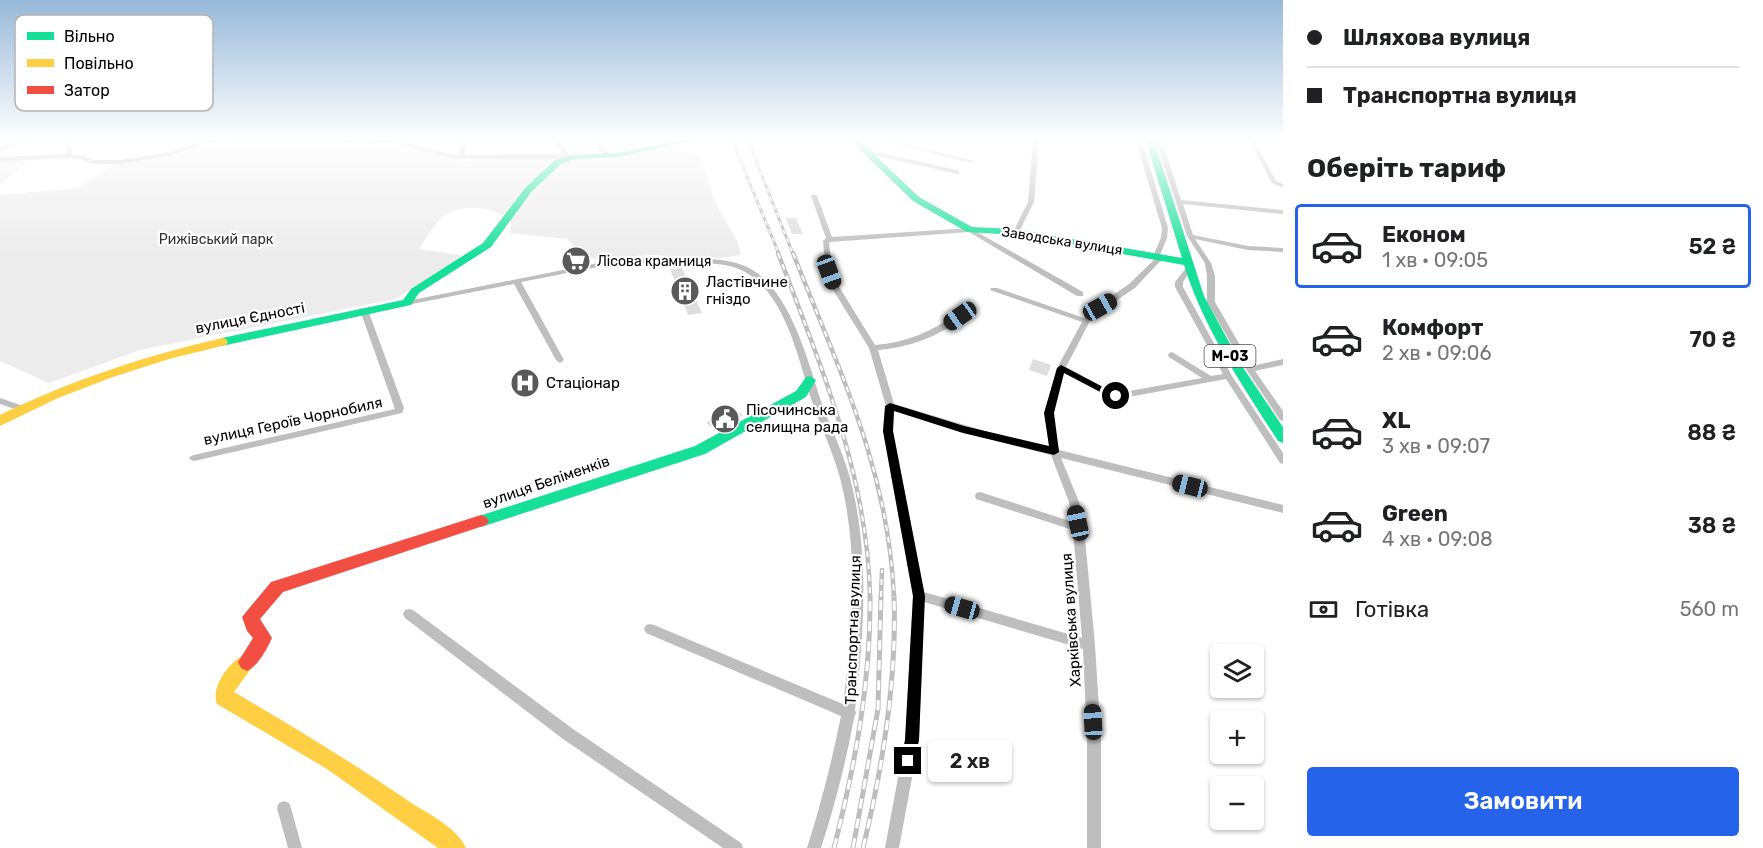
<!DOCTYPE html>
<html lang="uk">
<head>
<meta charset="utf-8">
<style>
	body { margin:0; font-family:Rubik,sans-serif; background:#f6f6f6; color:#202124; height:100vh; display:flex; flex-direction:column; font-size:22px; white-space:nowrap }
	* { box-sizing:border-box; margin:0 }
	p { font-size:20px; color:#757577 }
	.icon { flex:none; width:33px; height:33px; fill:none; stroke:currentColor; stroke-width:2; stroke-linecap:round; stroke-linejoin:round }
	.map { position:relative; flex:1; overflow:hidden }
	.side { display:flex; flex-direction:column; background:#fff; width:480px }
	.side>* { flex:none }
	.guide { display:grid; align-content:center; height:132px; padding:0 24px; background:#fff }
	.buttons { position:absolute; left:1210px; top:644px; display:grid; gap:12px }
	.buttons a { display:grid; place-items:center; width:54px; height:54px; border-radius:6px; background:#fff; box-shadow:0 2px 4px #0004; font-size:30px }
	.end { position:absolute; width:27px; height:27px; margin:-14px; border:8px solid #000; background:#fff; box-shadow:0 0 0 3px #fff }
	.from { border-radius:50% }
	.bubble { position:absolute; height:42px; border-radius:6px; background:#fff; box-shadow:0 2px 4px #0004; font-size:20px; font-weight:600; line-height:42px; text-align:center }
	.car { position:absolute; width:18px; height:36px; margin:-18px -9px; border-radius:8px; box-shadow:0 0 4px 2px #0007; background:linear-gradient(#222 24%,#8ab4d8 0 40%,#222 0 76%,#8ab4d8 0 86%,#222 0) }
	.guide b { display:flex; align-items:center; gap:21px; height:57px; font-size:22px }
	.guide b+b { border-top:2px solid #e0e0e0 }
	.guide i { width:15px; height:15px; background:#202124 }
	ul { padding:0; list-style:none }
	li { display:flex; align-items:center; gap:18px; height:84px; margin:0 12px 9px; padding:0 12px; border:3px solid transparent; border-radius:6px }
	li div { flex:1 }
	li b { display:block; font-size:22px }
	li em { font-style:normal; font-weight:600 }
	li.current { border-color:#2563eb }
	li>.icon { width:54px; height:54px; stroke-width:1.5 }
	h2 { padding:0 24px; font-size:27px; line-height:72px }
	.pay { display:flex; align-items:center; gap:15px; height:66px; padding:0 24px; font-size:22px }
	.pay p { margin-inline-start:auto }
	.button { display:flex; gap:12px; margin-top:auto; padding:12px 24px }
	.button a { flex:1; height:69px; border-radius:6px; background:#2563eb; color:#fff; font-size:24px; font-weight:600; line-height:69px; text-align:center }
	main { display:flex; flex:1; min-height:0 }
	.map>svg:first-child { display:block }
</style>
</head>
<body>
<main>
<div class="map">
<svg width="1283" height="848" viewBox="0 0 1283 848">
	<rect width="100%" height="100%" fill="#fff"/>
	<g fill="#ececec">
		<path d="M 294,139 L 390,145 L 416,149 L 458,161 L 539,157 L 606,159 L 665,146 L 698,153 L 716,204 L 738,243 L 741,255 L 719,258 L 651,255 L 586,259 L 567,239 L 511,233 L 511,222 C 498,208 468,203 449,213 C 436,219 427,238 419,249 L 460,255 L 460,259 L 395,299 L 140,350 L 49,383 L 0,361 L 0,195 L 78,188 L 113,165 L 163,157 L 202,145 Z"/>
		<polygon points="0,160 28,160 0,185"/>
	</g>
	<g fill="#dfdfdf">
		<polygon points="786,218 796,218 803,234 792,234"/>
		<polygon points="682,268 702,313 688,315 670,269"/>
		<polygon points="1033,359 1051,365 1047,376 1029,370"/>
		<polygon points="730,406 743,415 718,431 706,423"/>
	</g>
	<g fill="none" stroke-linecap="round" stroke-linejoin="round">
		<g fill="#bebebe" fill-rule="evenodd">
			<polygon points="30,138 38,138 0,152 0,148"/>
			<polygon points="61,138 66,138 72,148 72,155 83,156 94,160 119,160 167,153 202,141 227,138 243,138 203,144 168,156 119,164 93,164 80,159 69,158 0,161 0,157 66,154 66,148"/>
			<polygon points="309,138 357,140 392,139 455,155 459,155 460,138 466,138 465,155 563,154 551,138 556,138 571,157 568,159 455,159 392,143 357,144"/>
			<polygon points="589,138 594,138 610,155 610,157 606,157"/>
			<polygon points="873,138 882,138 974,161 971,163"/>
			<polygon points="1033,138 1039,138 1034,202 1019,232 1016,234 1013,232 1028,202"/>
			<path d="M 1135,138 L 1141,138 L 1168,228 L 1167,238 L 1160,255 L 1164,257 L 1135,288 L 1092,317 L 1066,367 L 1111,391 L 1118,393 L 1202,378 L 1169,357 L 1168,355 L 1169,353 L 1172,352 L 1211,376 L 1223,374 L 1175,287 L 1175,282 L 1186,268 L 1190,268 L 1191,269 L 1183,282 L 1183,287 L 1232,376 L 1283,453 L 1283,464 L 1280,463 L 1226,379 L 1118,399 L 1105,395 L 1064,373 L 1053,413 L 1059,450 L 1283,505 L 1283,513 L 1061,458 L 1079,502 L 1084,528 L 1095,645 L 1101,741 L 1101,848 L 1087,848 L 1087,741 L 1083,649 L 924,602 L 919,740 L 899,848 L 885,848 L 905,740 L 913,596 L 883,431 L 886,406 L 869,348 L 830,285 L 826,272 L 823,241 L 826,238 L 811,196 L 814,194 L 817,196 L 832,237 L 970,228 L 1083,292 L 1083,296 L 1077,296 L 969,232 L 829,242 L 832,272 L 838,285 L 875,345 C 906,343 932,331 957,314 L 960,314 L 964,316 C 942,336 907,348 878,350 L 894,404 L 1015,440 L 1049,448 L 1045,413 L 1057,368 L 1082,322 L 990,290 L 991,288 L 997,288 L 1084,318 L 1086,314 L 1129,284 L 1156,258 L 1153,256 L 1161,238 L 1162,228 ZM 894,410 L 1015,446 L 1051,455 L 1069,502 L 1073,522 L 980,492 L 976,493 L 975,496 L 976,499 L 1073,530 L 1082,638 L 924,592 L 893,431 Z"/>
			<polygon points="1155,138 1161,138 1181,200 1283,210 1283,214 1183,204 1193,235 1248,246 1283,248 1283,252 1248,250 1195,239 1211,263 1215,276 1215,302 1252,366 1283,359 1283,365 1255,371 1283,411 1283,421 1280,420 1246,369 1207,302 1207,276 1205,263 1187,236"/>
			<polygon points="1248,138 1253,138 1276,181 1283,184 1283,188 1272,183"/>
			<polygon points="867,150 957,170 960,172 957,174 865,153 864,152"/>
			<path d="M 677,258 C 700,259 728,257 749,268 C 787,288 805,350 817,389 C 826,419 842,448 850,478 C 870,553 864,634 855,710 L 856,713 L 854,718 C 846,762 835,805 821,848 L 807,848 C 821,804 832,761 841,716 L 646,633 L 644,629 L 646,625 L 650,624 L 654,625 L 843,704 C 853,631 859,550 840,478 C 832,448 817,419 808,389 C 797,351 782,292 745,272 C 730,263 708,263 691,263 C 663,262 634,262 605,266 C 577,270 549,277 521,282 L 564,360 L 560,363 L 556,360 L 514,284 L 407,305 L 403,303 L 407,301 L 603,262 L 634,259 Z"/>
			<polygon points="362,311 365,311 369,313 404,408 402,413 194,461 191,460 189,458 191,456 194,455 395,409 361,313"/>
			<polygon points="0,398 26,407 27,409 23,412 0,404"/>
			<polygon points="409,609 413,610 573,729 741,843 743,848 723,848 563,739 405,618 403,614 405,610"/>
			<polygon points="284,801 289,803 291,808 302,848 288,848 277,808 279,803"/>
		</g>
		<g fill="#16e098" fill-rule="evenodd">
			<polygon points="689,138 706,138 618,157 574,159 561,164 532,191 491,247 419,293 411,305 222,346 216,342 222,338 403,300 411,289 483,243 526,187 555,160 573,155 618,153"/>
			<path d="M 848,138 L 857,138 L 919,197 L 972,227 L 1016,229 L 1182,258 L 1145,138 L 1153,138 L 1204,296 L 1242,366 L 1283,427 L 1283,443 L 1278,441 C 1242,385 1204,329 1184,265 L 1016,235 L 967,232 L 913,201 Z"/>
			<polygon points="810,376 816,380 806,397 705,454 481,527 476,525 473,521 476,517 695,446 796,391 806,377"/>
		</g>
		<g fill="#ffcf43" fill-rule="evenodd">
			<path d="M 222,338 L 226,339 L 228,342 L 226,345 L 169,359 L 113,377 L 58,398 L 0,426 L 0,415 C 71,380 145,356 222,338 Z"/>
			<path d="M 247,653 L 253,656 L 256,662 L 234,692 C 294,727 353,763 410,802 C 428,814 457,827 466,848 L 438,848 L 327,769 L 217,704 C 210,686 231,660 247,653 Z"/>
		</g>
		<path fill="#f24e42" fill-rule="evenodd" d="M 481,515 L 486,517 L 489,521 L 486,525 L 283,592 L 260,619 L 272,638 C 267,649 258,666 247,671 L 241,668 L 238,662 L 253,638 L 247,631 L 242,617 L 271,582 Z"/>
		<g stroke="#bebebe" stroke-width="3">
			<g id="rail-far2">
				<polyline points="731,138 779,254"/>
				<polyline points="747,138 793,254"/>
			</g>
		</g>
		<g stroke="#bebebe" stroke-width="4.5">
			<g id="rail-far1">
				<path d="M 778,253 C 820,364 868,476 870,597"/>
				<path d="M 793,253 C 839,371 888,467 894,597"/>
				<polyline points="881,597 882,570"/>
			</g>
		</g>
		<g stroke="#bebebe" stroke-width="5">
			<g id="rail">
				<path d="M 834,848 C 855,765 871,682 870,596"/>
				<polyline points="853,848 878,709 881,596"/>
				<path d="M 863,848 C 883,766 897,681 894,596"/>
			</g>
		</g>
		<use href="#rail-far2" stroke="#fff" stroke-width="1.5" stroke-dasharray="4.5" stroke-linecap="butt"/>
		<use href="#rail-far1" stroke="#fff" stroke-width="2" stroke-dasharray="6" stroke-linecap="butt"/>
		<use href="#rail" stroke="#fff" stroke-width="3" stroke-dasharray="10" stroke-linecap="butt"/>
	</g>
	<linearGradient id="sky" x2="0" y2="1"><stop stop-color="#97b8d8"/><stop offset="0.54" stop-color="#fff"/><stop offset="1" stop-color="#fff" stop-opacity="0"/></linearGradient>
	<rect width="1283" height="257" fill="url(#sky)"/>
	<polygon fill="#000" points="1061,365 1120,396 1112,398 1064,373 1054,413 1059,452 1054,455 963,433 894,411 893,431 925,596 919,740 913,767 908,769 903,767 901,761 905,740 913,596 883,431 885,406 890,403 964,426 1049,446 1044,413 1057,368"/>
	<defs>
		<g id="supermarket-disc" transform="scale(1.5)"><circle r="9.5" fill="#595959" stroke="#fff"/><path d="M-6-5.5h2.5l.6 2H6L4.5 2H-2.5L-4.4-4H-6ZM-1.5 3.2a1.3 1.3 0 1 0 .1 0ZM3 3.2a1.3 1.3 0 1 0 .1 0Z" fill="#fff"/></g>
		<g id="building-disc" transform="scale(1.5)"><circle r="9.5" fill="#595959" stroke="#fff"/><path d="M-4-6H4V6H1V3H-1V6H-4ZM-2.5-4.3h1.7v1.8h-1.7ZM.8-4.3h1.7v1.8H.8ZM-2.5-1h1.7V.8h-1.7ZM.8-1h1.7V.8H.8Z" fill="#fff"/></g>
		<g id="hospital-disc" transform="scale(1.5)"><circle r="9.5" fill="#595959" stroke="#fff"/><path d="M-5-5h3v3.5h4V-5h3V5h-3V1.5h-4V5h-3Z" fill="#fff"/></g>
		<g id="civic-disc" transform="scale(1.5)"><circle r="9.5" fill="#595959" stroke="#fff"/><path d="M-.6-6.5H3V-4.5H.6V-3L4-1V1h2V6H-6V1h2V-1L-.6-3ZM-1.2 2.5V6h2.4V2.5Z" fill="#fff"/></g>
	</defs>
	<g fill-rule="evenodd">
		<use href="#supermarket-disc" x="576" y="261"/>
		<use href="#building-disc" x="685" y="291"/>
		<use href="#hospital-disc" x="525" y="383"/>
		<use href="#civic-disc" x="725" y="419"/>
	</g>
	<g text-anchor="middle" dominant-baseline="central" stroke-width="4.5" stroke-linejoin="round" paint-order="stroke">
		<g font-size="14" fill="#333" stroke="#fff">
			<text x="216" y="239">Рижівський парк</text>
		</g>
		<g font-size="14" fill="#000" stroke="#fff">
			<text transform="translate(1062 241) rotate(9)">Заводська вулиця</text>
		</g>
		<g font-size="14" fill="#000" stroke="#fff" text-anchor="start">
			<text x="597" y="261">Лісова крамниця</text>
		</g>
		<rect fill="#fff" stroke="#4c4c4c" stroke-width="1.5" x="1204.5" y="345" width="51" height="22" rx="4.5"/>
		<g font-size="14" font-weight="bold" fill="#000">
			<text x="1230" y="356">М-03</text>
		</g>
		<g font-size="15" fill="#000" stroke="#fff" text-anchor="start">
			<text x="706" y="282">Ластівчине<tspan x="706" dy="17">гніздо</tspan></text>
			<text x="546" y="383">Стаціонар</text>
			<text x="746" y="410">Пісочинська<tspan x="746" dy="17">селищна рада</tspan></text>
		</g>
		<g font-size="15" fill="#000" stroke="#fff">
			<text transform="translate(250 318) rotate(-11)">вулиця Єдності</text>
			<text transform="translate(293 421) rotate(-12)">вулиця Героїв Чорнобиля</text>
			<text transform="translate(546 482) rotate(-19)">вулиця Беліменків</text>
			<text transform="translate(1071 620) rotate(-94)">Харківська вулиця</text>
			<text transform="translate(853 630) rotate(-88)">Транспортна вулиця</text>
		</g>
	</g>
	<rect x="15" y="15" width="198" height="96" rx="9" fill="#fff" stroke="#b2b2b2" stroke-width="1.5"/>
	<rect x="27" y="32" width="27" height="8" fill="#16e098"/>
	<rect x="27" y="59" width="27" height="8" fill="#ffcf43"/>
	<rect x="27" y="86" width="27" height="8" fill="#f24e42"/>
	<g font-size="16" fill="#000">
		<text x="64" y="42">Вільно</text>
		<text x="64" y="69">Повільно</text>
		<text x="64" y="96">Затор</text>
	</g>
</svg>
<div class="buttons">
<a><svg class="icon" aria-label="layers" viewBox="0 0 24 24"><path d="M12 4l9 5-9 5-9-5zM3 14l9 5 9-5"/></svg></a>
<a>+</a>
<a>−</a>
</div>
<i class="end from" style="left:1116px;top:396px"></i>
<i class="end" style="left:908px;top:761px"></i>
<div class="bubble" style="left:928px;top:740px;width:84px">2 хв</div>
<i class="car" style="left:829px;top:272px;rotate:160deg"></i>
<i class="car" style="left:1100px;top:307px;rotate:61deg"></i>
<i class="car" style="left:960px;top:316px;rotate:235deg"></i>
<i class="car" style="left:1190px;top:486px;rotate:284deg"></i>
<i class="car" style="left:1078px;top:523px;rotate:348deg"></i>
<i class="car" style="left:962px;top:608px;rotate:286deg"></i>
<i class="car" style="left:1093px;top:722px;rotate:357deg"></i>
</div>
<section class="side">
<div class="guide">
<b><i class="from"></i>Шляхова вулиця</b>
<b><i></i>Транспортна вулиця</b>
</div>
<h2>Оберіть тариф</h2>
<ul>
<li class="current"><svg class="icon" aria-label="car" viewBox="0 0 24 24"><path d="M5 17H2v-5l4-1 3-4h7l3 4 3 1v5h-3M9 17h6M6 11h13"/><circle cx="7" cy="17" r="2"/><circle cx="17" cy="17" r="2"/></svg><div><b>Економ</b><p>1 хв · 09:05</p></div><em>52 ₴</em></li>
<li><svg class="icon" aria-label="car" viewBox="0 0 24 24"><path d="M5 17H2v-5l4-1 3-4h7l3 4 3 1v5h-3M9 17h6M6 11h13"/><circle cx="7" cy="17" r="2"/><circle cx="17" cy="17" r="2"/></svg><div><b>Комфорт</b><p>2 хв · 09:06</p></div><em>70 ₴</em></li>
<li><svg class="icon" aria-label="car" viewBox="0 0 24 24"><path d="M5 17H2v-5l4-1 3-4h7l3 4 3 1v5h-3M9 17h6M6 11h13"/><circle cx="7" cy="17" r="2"/><circle cx="17" cy="17" r="2"/></svg><div><b>XL</b><p>3 хв · 09:07</p></div><em>88 ₴</em></li>
<li><svg class="icon" aria-label="car" viewBox="0 0 24 24"><path d="M5 17H2v-5l4-1 3-4h7l3 4 3 1v5h-3M9 17h6M6 11h13"/><circle cx="7" cy="17" r="2"/><circle cx="17" cy="17" r="2"/></svg><div><b>Green</b><p>4 хв · 09:08</p></div><em>38 ₴</em></li>
</ul>
<div class="pay"><svg class="icon" aria-label="cash" viewBox="0 0 24 24"><path d="M3 7h18v10H3z"/><circle cx="12" cy="12" r="2"/></svg>Готівка<p>560 m</p></div>
<div class="button"><a>Замовити</a></div>
</section>
</main>
</body>
</html>
